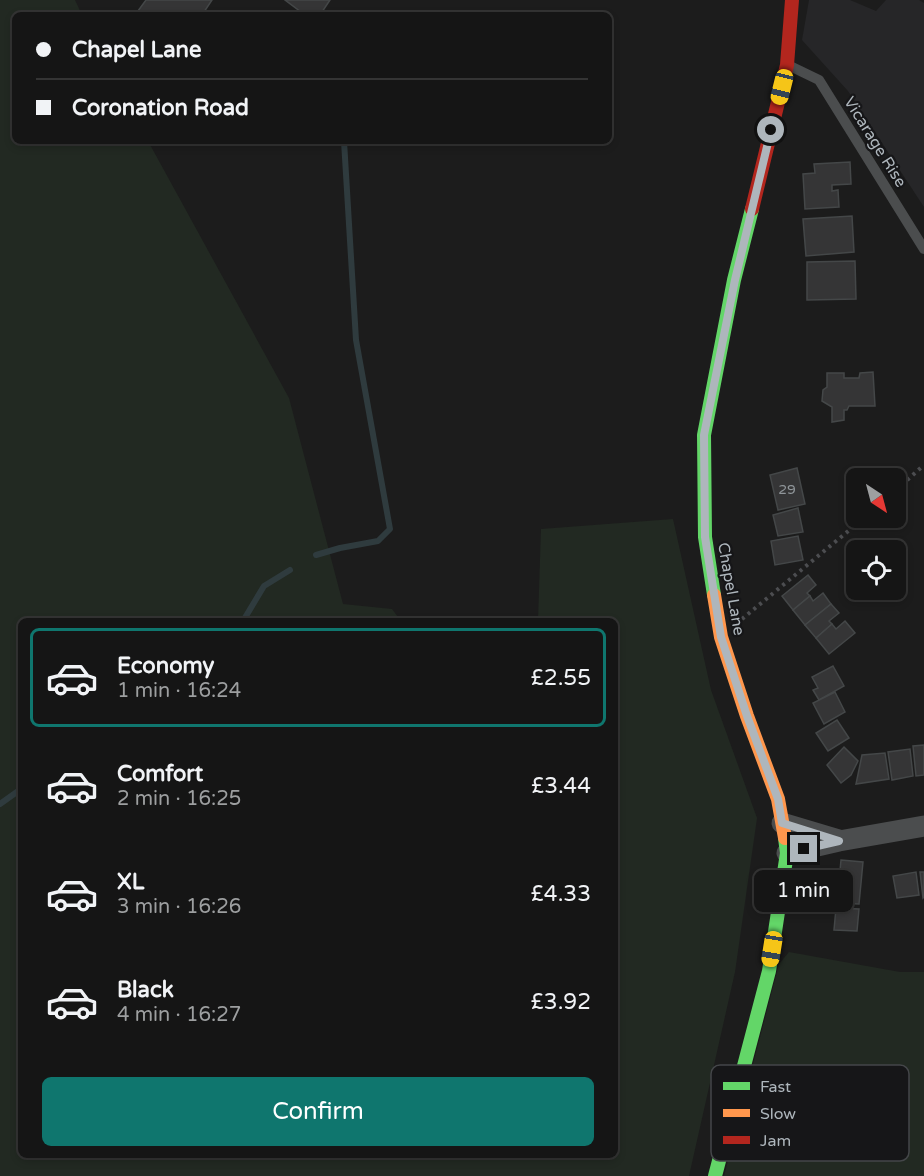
<!DOCTYPE html>
<html lang="en">
<head>
<meta charset="utf-8">
<style>
	body { margin:0; font-family:"Varela Round",sans-serif; background:#222; color:#f1f3f6; height:100vh; display:flex; flex-direction:column; font-size:22px; white-space:nowrap }
	* { box-sizing:border-box; margin:0 }
	p { font-size:20px; color:#9d9fa0 }
	.icon { flex:none; width:33px; height:33px; fill:none; stroke:currentColor; stroke-width:2; stroke-linecap:round; stroke-linejoin:round }
	.map { position:relative; flex:1; overflow:hidden }
	.panel { position:absolute; left:18px; top:618px; width:600px; height:540px; display:flex; flex-direction:column; background:#151515; border-radius:9px; box-shadow:0 3px 9px #0003,0 0 0 2px #343434 }
	.panel>* { flex:none }
	.hud { position:absolute; left:12px; top:12px; width:600px; height:132px; border-radius:9px; box-shadow:0 3px 9px #0003,0 0 0 2px #343434; display:grid; align-content:center; height:132px; padding:0 24px; background:#151515 }
	.needle { width:39px; rotate:144deg }
	.buttons { position:absolute; left:846px; top:468px; display:grid; gap:12px }
	.buttons a { display:grid; place-items:center; width:60px; height:60px; border-radius:9px; background:#151515; box-shadow:0 3px 9px #0003,0 0 0 2px #343434; font-size:30px }
	.end { position:absolute; width:27px; height:27px; margin:-14px; border:8px solid #aeb6bc; background:#111; box-shadow:0 0 0 3px #111 }
	.from { border-radius:50% }
	.bubble { position:absolute; height:42px; border-radius:9px; background:#151515; box-shadow:0 3px 9px #0003,0 0 0 2px #343434; font-size:20px; font-weight:600; line-height:42px; text-align:center }
	.car { position:absolute; width:18px; height:36px; margin:-18px -9px; border-radius:8px; box-shadow:0 0 4px 2px #0007; background:linear-gradient(#f5c518 24%,#345 0 40%,#f5c518 0 76%,#345 0 86%,#f5c518 0) }
	.hud b { display:flex; align-items:center; gap:21px; height:57px; font-size:22px }
	.hud b+b { border-top:2px solid #343434 }
	.hud i { width:15px; height:15px; background:#f1f3f6 }
	ul { padding:10px 0 0; list-style:none }
	li { display:flex; align-items:center; gap:18px; height:99px; margin:0 12px 9px; padding:0 12px; border:3px solid transparent; border-radius:9px }
	li div { flex:1 }
	li b { display:block; font-size:22px }
	li em { font-style:normal; font-weight:600 }
	li.on { border-color:#0f766e }
	li>.icon { width:54px; height:54px; stroke-width:1.5 }
	.primary-button { display:flex; gap:12px; margin-top:auto; padding:12px 24px }
	.primary-button a { flex:1; height:69px; border-radius:9px; background:#0f766e; color:#fff; font-size:24px; font-weight:600; line-height:69px; text-align:center }
	.map>svg:first-child { display:block }
</style>
</head>
<body>
<div class="map">
<svg width="924" height="1176" viewBox="0 0 924 1176">
	<rect width="100%" height="100%" fill="#1c1c1c"/>
	<polygon fill="#262628" points="809,0 850,0 876,11 886,0 919,0 924,3 924,207 848,91 802,40"/>
	<g fill="#222922">
		<polygon points="0,0 75,0 82,15 15,15 15,141 148,141 289,398 343,604 392,609 401,621 21,621 21,1155 615,1155 615,621 538,621 541,529 673,519 711,690 757,818 735,972 689,1176 0,1176"/>
		<polygon points="789,952 900,972 924,972 924,1176 724,1176 779,964"/>
	</g>
	<g fill="none" stroke-linecap="round" stroke-linejoin="round">
		<g stroke="#2f3b3e" stroke-width="6">
			<polyline points="316,555 340,548 378,541 390,529 356,340 344,141"/>
			<polyline points="243,621 264,586 290,570"/>
			<polyline points="0,804 21,789"/>
		</g>
	</g>
	<g fill="#353536" stroke="#444748" stroke-width="1.5">
		<polygon points="146,0 212,0 202,15 135,15"/>
		<polygon points="285,0 330,0 320,15 305,15"/>
		<polygon points="850,162 851,184 832,185 832,191 838,190 839,207 805,209 803,174 815,173 814,164"/>
		<polygon points="852,216 854,252 806,256 803,219"/>
		<polygon points="855,261 856,299 807,300 807,262"/>
		<polygon points="873,372 875,406 849,406 847,410 844,410 844,420 832,422 832,407 822,401 823,390 827,387 827,373 844,373 844,378 859,378 860,373"/>
		<polygon points="797,468 805,504 778,510 770,475"/>
		<polygon points="798,508 803,532 778,536 773,515"/>
		<polygon points="798,536 803,560 775,565 771,541"/>
		<polygon points="808,575 816,585 807,593 810,596 793,610 782,596"/>
		<polygon points="823,593 831,604 805,625 793,610 810,596 813,601"/>
		<polygon points="831,604 839,613 829,621 832,624 816,638 805,625"/>
		<polygon points="845,621 855,633 829,654 816,638 832,624 836,629"/>
		<polygon points="833,666 844,686 819,700 813,690 818,688 812,677"/>
		<polygon points="835,692 845,712 824,724 813,703"/>
		<polygon points="837,720 849,738 828,751 816,733"/>
		<polygon points="924,745 924,775 916,776 913,746"/>
		<polygon points="844,747 858,761 851,775 841,783 827,765"/>
		<polygon points="910,749 913,776 892,780 888,752"/>
		<polygon points="885,753 889,779 856,784 862,755"/>
		<polygon points="841,860 863,862 859,904 837,903"/>
		<polygon points="916,872 919,895 897,898 893,876"/>
		<polygon points="920,872 924,872 924,897 923,898"/>
		<polygon points="836,908 859,909 857,931 834,930"/>
	</g>
	<g fill="none" stroke-linecap="round" stroke-linejoin="round">
		<g stroke="#4c4d50" stroke-width="4" stroke-dasharray="3 4.5" stroke-linecap="butt">
			<polyline points="896,490 924,465"/>
			<polyline points="742,619 864,518"/>
		</g>
		<polyline stroke="#4b4d4e" stroke-width="10" points="790,66 819,80 924,249"/>
		<g stroke="#4b4d4e" stroke-width="21">
			<polyline points="782,823 839,840"/>
			<polyline points="787,853 839,841 924,826"/>
		</g>
		<g stroke="#63d668" stroke-width="14">
			<polyline points="714,595 705,537 704,435 734,280 752,209"/>
			<polyline points="715,1176 769,971 787,853 785,838"/>
		</g>
		<polyline stroke="#ff974d" stroke-width="14" points="714,595 721,637 747,716 778,799 785,838"/>
		<polyline stroke="#b3261e" stroke-width="14" points="752,209 787,65 792,0"/>
	</g>
	<g fill="none" stroke-linecap="round" stroke-linejoin="round">
		<polyline stroke="#aeb6bc" stroke-width="8" points="771,130 735,280 704,435 705,537 721,637 747,716 778,799 782,823 839,841 804,849"/>
	</g>
	<g text-anchor="middle" dominant-baseline="central" stroke-width="4.5" stroke-linejoin="round" paint-order="stroke">
		<g font-size="14" fill="#90969a">
			<text x="787" y="489">29</text>
		</g>
		<g font-size="16" fill="#aeb6bc" stroke="#161618">
			<text transform="translate(875 142) rotate(58)">Vicarage Rise</text>
			<text transform="translate(731 589) rotate(80)">Chapel Lane</text>
		</g>
	</g>
	<rect x="711" y="1065" width="198" height="96" rx="9" fill="#161618" stroke="#444649" stroke-width="1.5"/>
	<rect x="723" y="1082" width="27" height="8" fill="#63d668"/>
	<rect x="723" y="1109" width="27" height="8" fill="#ff974d"/>
	<rect x="723" y="1136" width="27" height="8" fill="#b3261e"/>
	<g font-size="16" fill="#aeb6bc">
		<text x="760" y="1092">Fast</text>
		<text x="760" y="1119">Slow</text>
		<text x="760" y="1146">Jam</text>
	</g>
</svg>
<div class="buttons">
<a><svg class="needle" viewBox="-14 -14 28 28"><path d="M0-13l5 13h-10z" fill="#e53935"/><path d="M0 13l5-13h-10z" fill="#9d9fa0"/></svg></a>
<a><svg class="icon" aria-label="locate" viewBox="0 0 24 24"><circle cx="12" cy="12" r="6"/><path d="M12 2v4M12 18v4M2 12h4M18 12h4"/></svg></a>
</div>
<i class="end from" style="left:771px;top:130px"></i>
<i class="end" style="left:804px;top:849px"></i>
<div class="bubble" style="left:754px;top:870px;width:99px">1 min</div>
<i class="car" style="left:782px;top:87px;rotate:194deg"></i>
<i class="car" style="left:772px;top:949px;rotate:189deg"></i>
<div class="hud">
<b><i class="from"></i>Chapel Lane</b>
<b><i></i>Coronation Road</b>
</div>
<section class="panel">
<ul>
<li class="on"><svg class="icon" aria-label="car" viewBox="0 0 24 24"><path d="M5 17H2v-5l4-1 3-4h7l3 4 3 1v5h-3M9 17h6M6 11h13"/><circle cx="7" cy="17" r="2"/><circle cx="17" cy="17" r="2"/></svg><div><b>Economy</b><p>1 min · 16:24</p></div><em>£2.55</em></li>
<li><svg class="icon" aria-label="car" viewBox="0 0 24 24"><path d="M5 17H2v-5l4-1 3-4h7l3 4 3 1v5h-3M9 17h6M6 11h13"/><circle cx="7" cy="17" r="2"/><circle cx="17" cy="17" r="2"/></svg><div><b>Comfort</b><p>2 min · 16:25</p></div><em>£3.44</em></li>
<li><svg class="icon" aria-label="car" viewBox="0 0 24 24"><path d="M5 17H2v-5l4-1 3-4h7l3 4 3 1v5h-3M9 17h6M6 11h13"/><circle cx="7" cy="17" r="2"/><circle cx="17" cy="17" r="2"/></svg><div><b>XL</b><p>3 min · 16:26</p></div><em>£4.33</em></li>
<li><svg class="icon" aria-label="car" viewBox="0 0 24 24"><path d="M5 17H2v-5l4-1 3-4h7l3 4 3 1v5h-3M9 17h6M6 11h13"/><circle cx="7" cy="17" r="2"/><circle cx="17" cy="17" r="2"/></svg><div><b>Black</b><p>4 min · 16:27</p></div><em>£3.92</em></li>
</ul>
<div class="primary-button"><a>Confirm</a></div>
</section>
</div>
</body>
</html>
